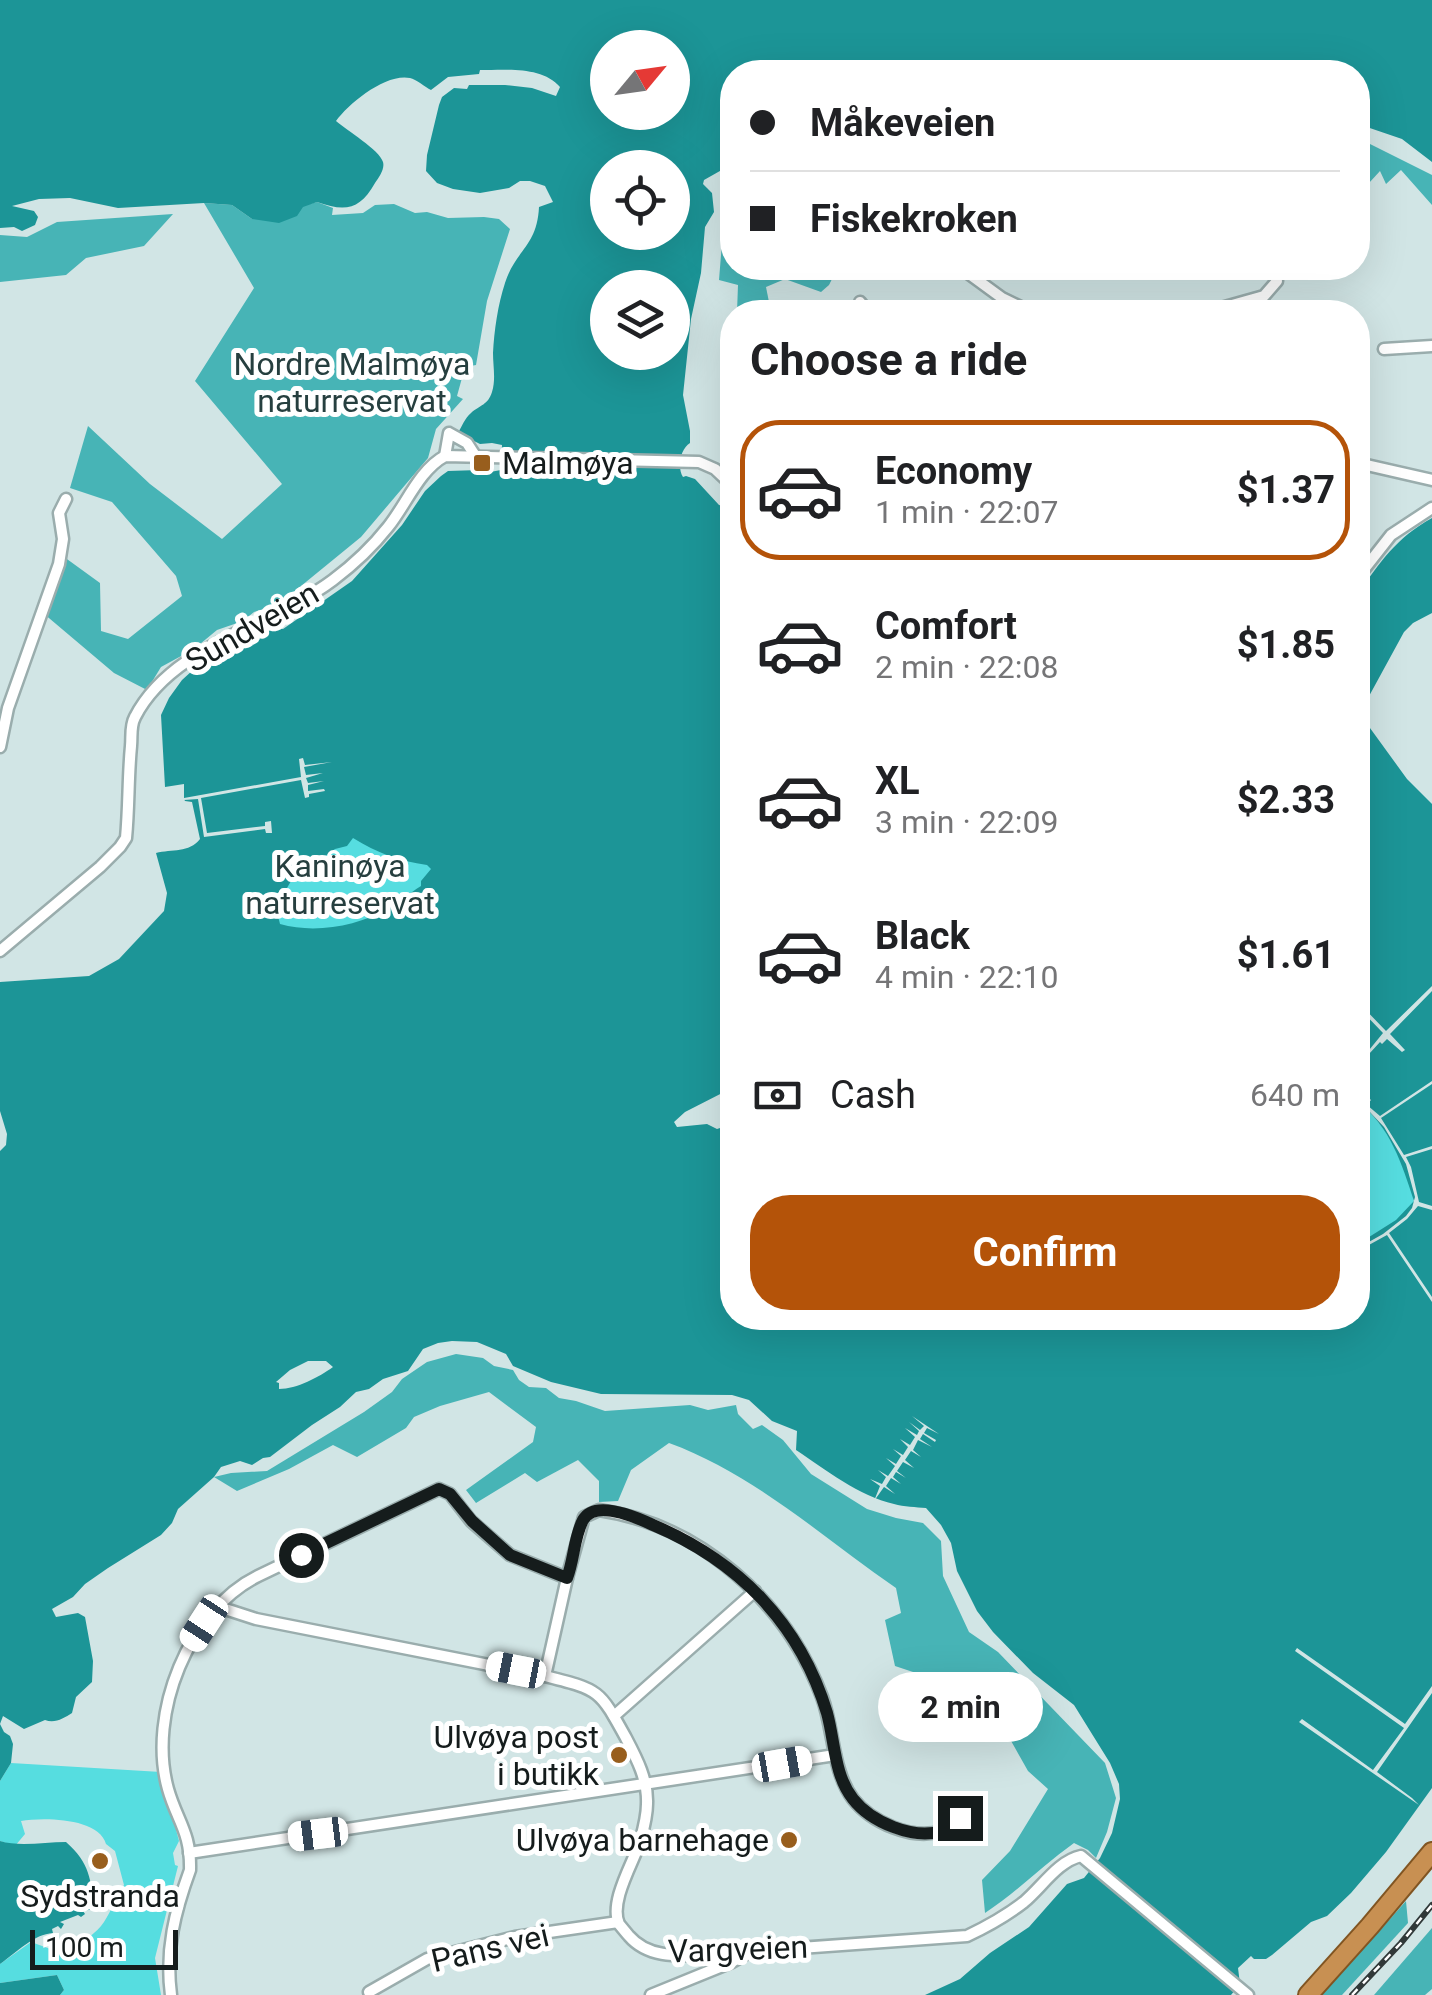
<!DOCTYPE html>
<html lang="en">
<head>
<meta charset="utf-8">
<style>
	body { margin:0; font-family:Roboto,sans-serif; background:#f2f2f2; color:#202124; height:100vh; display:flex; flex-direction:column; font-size:38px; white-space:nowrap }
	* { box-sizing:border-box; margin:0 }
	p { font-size:32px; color:#757577 }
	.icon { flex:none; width:55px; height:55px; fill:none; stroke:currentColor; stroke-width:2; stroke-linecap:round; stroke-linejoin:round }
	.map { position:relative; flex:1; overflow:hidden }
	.side { position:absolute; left:720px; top:300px; width:650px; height:1030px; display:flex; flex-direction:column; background:#fff; border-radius:40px; box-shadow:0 10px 40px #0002 }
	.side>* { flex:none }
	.hud { position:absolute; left:720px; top:60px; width:650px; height:220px; border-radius:40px; box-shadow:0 10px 40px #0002; display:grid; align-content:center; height:220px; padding:0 30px; background:#fff }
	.needle { width:65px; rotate:61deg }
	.buttons { position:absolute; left:590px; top:30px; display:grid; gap:20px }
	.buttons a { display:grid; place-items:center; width:100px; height:100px; border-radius:50%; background:#fff; box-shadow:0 10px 40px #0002; font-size:50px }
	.scale { position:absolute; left:30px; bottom:25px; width:148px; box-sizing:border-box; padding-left:10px; border:5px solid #151c1c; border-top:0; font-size:28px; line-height:35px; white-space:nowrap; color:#151c1c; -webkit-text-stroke:8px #fff; paint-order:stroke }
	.end { position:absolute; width:45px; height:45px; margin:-22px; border:12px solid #151c1c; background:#fff; box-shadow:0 0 0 5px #fff }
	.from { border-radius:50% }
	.bubble { position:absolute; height:70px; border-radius:35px; background:#fff; box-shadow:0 10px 40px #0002; font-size:32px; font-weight:700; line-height:70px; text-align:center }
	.car { position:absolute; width:30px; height:60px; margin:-30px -15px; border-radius:12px; box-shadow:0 0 8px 2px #0007; background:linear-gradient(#fff 24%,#345 0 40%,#fff 0 76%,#345 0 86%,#fff 0) }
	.hud b { display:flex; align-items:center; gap:35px; height:95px; font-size:38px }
	.hud b+b { border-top:2px solid #e0e0e0 }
	.hud i { width:25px; height:25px; background:#202124 }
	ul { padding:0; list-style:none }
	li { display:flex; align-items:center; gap:30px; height:140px; margin:0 20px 15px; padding:0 10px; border:5px solid transparent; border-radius:40px }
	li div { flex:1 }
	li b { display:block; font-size:38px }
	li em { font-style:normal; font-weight:700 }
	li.current { border-color:#b45309 }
	li>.icon { width:90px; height:90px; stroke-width:1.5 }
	h2 { padding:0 30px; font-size:45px; line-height:120px }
	.pay { display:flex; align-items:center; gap:25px; height:110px; padding:0 30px; font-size:38px }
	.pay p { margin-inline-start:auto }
	.action { display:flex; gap:20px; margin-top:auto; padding:20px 30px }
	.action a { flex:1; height:115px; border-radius:40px; background:#b45309; color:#fff; font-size:40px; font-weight:700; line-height:115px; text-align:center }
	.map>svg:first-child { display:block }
</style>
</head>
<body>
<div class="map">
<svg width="1432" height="1995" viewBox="0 0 1432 1995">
	<rect width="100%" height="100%" fill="#d1e5e5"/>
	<g fill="#56dde0">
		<polygon points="260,807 516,872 291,999 217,862"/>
		<path d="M 1358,1102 C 1385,1123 1419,1173 1413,1208 L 1358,1250 Z"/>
		<path d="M 11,1763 L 161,1772 L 179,1841 L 173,1853 L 175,1865 L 178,1866 L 155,1958 L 161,1995 L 60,1995 L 64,1990 L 57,1975 L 0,1983 L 0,1964 L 31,1942 L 56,1951 L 75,1952 C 84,1939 96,1934 104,1922 C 111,1911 117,1897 124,1885 L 115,1851 L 106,1844 C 99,1818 44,1817 21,1821 L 25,1834 L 15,1846 L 0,1841 L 0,1781 Z"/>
	</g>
	<g fill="#47b4b6">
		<polygon points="1358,138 1432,175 1432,205 1401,170 1386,184 1380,171 1358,195"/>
		<polygon points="317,202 333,208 332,215 363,213 375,205 394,204 415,213 427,212 448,218 484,217 499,219 510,229 487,301 476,365 465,367 457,396 463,399 436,429 428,458 361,537 279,604 254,612 243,621 217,630 194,649 161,667 147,690 114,673 43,613 60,554 100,583 101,631 128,639 182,596 176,576 112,502 70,488 88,426 150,484 222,539 282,484 195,381 254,288 204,203 232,205 252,219"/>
		<polygon points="173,214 144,246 86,258 66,275 0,282 0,235 27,237 57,222"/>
		<polygon points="732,217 732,268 857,268 836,271 829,285 821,292 785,279 766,287 771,312 737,312 738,285 719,280 724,218"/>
		<path d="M 456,1354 L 483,1358 L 494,1366 L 513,1370 L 519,1380 L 529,1387 L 546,1388 L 559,1398 L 576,1401 L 605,1411 L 690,1405 L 708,1410 L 736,1405 L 738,1414 L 753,1429 L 762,1425 L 783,1440 L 811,1474 L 867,1509 L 896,1518 L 923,1523 L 941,1541 L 943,1576 L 969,1632 L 998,1652 L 1105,1763 L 1116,1798 L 1107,1832 L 1096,1858 L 1088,1850 L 1074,1843 C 1043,1865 1017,1892 985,1913 L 982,1880 L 1010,1851 L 1048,1789 L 1028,1771 L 997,1716 L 955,1686 L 895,1666 L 885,1620 L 901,1613 L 896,1588 C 822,1537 754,1474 669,1443 L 631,1470 L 618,1501 L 599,1502 L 599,1481 L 578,1460 L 537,1482 L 525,1473 L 476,1503 L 466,1490 L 533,1442 L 536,1427 L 489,1392 L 440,1406 L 414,1417 L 406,1428 L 357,1457 L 333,1445 L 289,1469 L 237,1491 L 214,1477 L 231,1473 L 267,1471 L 364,1412 L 392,1392 L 402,1379 L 427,1362 Z"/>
		<polygon points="1406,1901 1408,1923 1342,1995 1322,1995"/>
		<polygon points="1432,1928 1432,1989 1425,1995 1374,1995"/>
	</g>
	<g fill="#1c9597" fill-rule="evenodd">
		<path d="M 0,0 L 1432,0 L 1432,162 L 1402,139 L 1358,124 L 1358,72 L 1207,72 L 1198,66 L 1175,61 L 1171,63 L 1172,68 L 1167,66 L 1161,72 L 965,72 C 941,65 914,62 891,72 L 732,72 L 732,152 L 727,167 L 704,180 L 703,184 L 712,193 L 714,212 L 705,227 L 701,273 L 691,319 L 683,395 L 690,431 L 690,443 C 680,449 677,468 683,477 L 686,476 L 695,479 L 719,505 L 732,508 L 732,1088 L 685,1112 L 674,1122 L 677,1127 L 707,1124 L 717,1129 L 732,1124 L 732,1318 L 1358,1318 L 1358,1244 L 1396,1220 L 1414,1201 C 1402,1164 1390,1126 1358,1102 L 1358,609 L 1361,610 L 1366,605 L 1358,594 C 1380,562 1396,538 1432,518 L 1432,613 L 1413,623 L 1404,632 L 1362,709 L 1362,717 L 1407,779 L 1432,804 L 1432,1788 L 1386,1852 L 1351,1893 L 1327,1916 L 1311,1922 L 1272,1955 L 1266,1959 L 1254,1959 L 1251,1956 L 1238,1968 L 1240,1984 L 1231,1995 L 925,1995 L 960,1979 L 990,1953 L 1029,1927 L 1067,1884 L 1084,1878 L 1100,1858 L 1112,1833 L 1120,1799 L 1119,1784 L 1110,1763 L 1074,1705 L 1033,1673 L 993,1632 L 977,1611 L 957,1571 L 951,1543 L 941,1525 L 926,1508 C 916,1507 904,1507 894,1504 C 859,1496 826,1470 796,1450 L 797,1431 L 772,1421 L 749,1400 L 732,1395 L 601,1394 L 551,1382 L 513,1366 L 506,1354 L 477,1342 L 452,1341 L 438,1343 L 423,1349 L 408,1371 L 383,1379 L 369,1389 L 356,1392 L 340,1407 L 312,1425 L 270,1457 L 263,1458 L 252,1465 L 240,1461 L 221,1467 L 214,1477 L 178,1509 L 172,1523 L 161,1535 L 108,1568 L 85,1584 L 73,1597 L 52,1609 L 56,1617 L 78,1613 L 85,1617 L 93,1661 L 92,1682 L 76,1697 L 72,1713 C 64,1718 55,1724 45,1720 L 24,1729 L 3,1716 L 0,1724 L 4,1732 L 10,1736 L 13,1744 L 11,1763 L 0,1781 L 0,1151 L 6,1145 L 7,1134 L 0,1111 L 0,982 L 89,976 L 119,959 L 164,911 L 167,893 L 156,853 C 172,849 189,853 200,839 L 192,802 L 185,801 L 184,799 L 184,784 L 165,787 L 161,715 L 169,698 L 182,680 L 193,670 L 206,667 L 218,657 L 250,640 L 259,640 C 264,633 273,626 283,629 L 352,581 L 402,525 L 425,491 L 441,476 L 448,471 L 479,470 L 490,472 L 501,470 L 502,445 L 492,443 L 480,444 L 458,433 C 462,426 465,418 471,413 C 480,405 488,405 492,392 C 496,379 493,366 493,353 C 494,331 498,304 505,283 C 516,249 537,247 539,207 L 553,202 L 545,186 L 530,181 L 520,181 L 509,188 L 480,193 L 453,189 L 437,183 L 426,171 L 427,155 L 439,105 L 442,97 L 454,88 L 467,89 L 469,85 L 505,85 L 532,88 L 556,96 L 560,87 C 542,66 506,70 480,70 L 479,74 L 448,77 L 431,90 C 425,87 416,79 410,78 C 386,73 349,103 336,121 C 346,130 380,150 383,162 C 385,169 379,177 375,183 C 360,210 345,212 317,202 L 303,207 L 297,216 L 279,223 L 252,219 L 232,205 L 204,203 L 118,208 L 70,198 L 39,199 L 12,206 L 34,211 L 38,217 L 35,225 L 22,231 L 14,227 L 0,228 ZM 608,48 L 672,48 L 672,112 L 608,112 ZM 608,168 L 672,168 L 672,232 L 608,232 ZM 608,288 L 672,288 L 672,352 L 608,352 ZM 353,838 C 377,853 399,861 427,865 L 431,869 L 421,881 L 421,886 C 409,893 400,903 388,909 C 357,926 315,934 280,924 L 278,916 L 274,913 L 275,909 L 291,881 L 335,849 L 347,846 ZM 308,1361 L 326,1361 L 333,1367 C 319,1377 297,1389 279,1389 L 279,1383 L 276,1382 L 290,1370 Z"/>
		<path d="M 0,1841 C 19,1847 45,1842 66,1842 C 90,1863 91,1880 94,1909 L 83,1911 L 85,1914 L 81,1917 L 78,1915 L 60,1922 L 64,1924 L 61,1929 L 58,1926 L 52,1929 L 53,1933 C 34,1934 17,1952 0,1964 Z"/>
		<polygon points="57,1975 64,1990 60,1995 0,1995 0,1983"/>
	</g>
	<g fill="#d1e5e5">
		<polygon points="303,758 305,765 332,762 304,767 306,775 323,773 306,778 308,783 324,781 308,785 308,791 324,789 325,791 309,794 309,797 305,798 301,780 201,798 207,833 265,826 265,822 271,821 272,833 266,833 265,829 204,837 198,799 184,800 184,798 301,777 299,759"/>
		<polygon points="1432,986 1432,991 1390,1034 1405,1050 1402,1052 1387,1039 1382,1044 1380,1042 1358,1066 1360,1058 1358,1056 1358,1050 1365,1055 1383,1033 1358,1007 1358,1002 1386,1031"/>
		<polygon points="1432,1081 1432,1084 1381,1118 1404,1155 1432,1146 1432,1149 1406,1157 1411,1167 1419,1202 1432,1206 1432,1210 1418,1206 1407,1219 1389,1233 1432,1297 1432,1302 1387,1235 1358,1251 1358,1248 1383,1234 1406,1216 1412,1208 1415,1197 1406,1164 1384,1127 1368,1110 1358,1103 1358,1084 1364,1089 1362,1091 1371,1100 1367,1105 1380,1116"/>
		<polygon points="912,1416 939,1434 927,1428 924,1433 936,1440 935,1442 923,1434 920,1439 932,1447 918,1440 913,1450 921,1457 911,1451 905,1460 914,1468 903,1462 897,1471 906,1478 896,1472 893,1477 901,1484 891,1478 886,1486 895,1494 884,1487 874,1501 880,1486 870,1479 882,1484 886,1477 878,1470 888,1476 895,1466 886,1458 896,1464 901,1456 893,1449 903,1455 908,1447 900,1439 910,1445 915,1437 905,1428 917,1435 919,1431 909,1422 920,1430 924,1426"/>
		<polygon points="1297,1648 1405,1724 1432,1686 1432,1693 1377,1772 1412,1798 1419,1805 1299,1722 1302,1719 1373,1770 1404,1728 1295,1651"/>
	</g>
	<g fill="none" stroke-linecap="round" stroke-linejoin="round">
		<g stroke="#9aadad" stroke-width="15">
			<g id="minor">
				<polyline points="961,268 1002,298 1031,312"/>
				<polyline points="860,302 868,312"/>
				<polyline points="1207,312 1264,296 1277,281"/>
				<polyline points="1384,349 1432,346"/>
				<polyline points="445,456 449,433 467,443 476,457"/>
				<polyline points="1358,463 1432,480"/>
				<polyline points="1358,577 1391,535 1432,508"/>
				<polyline points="0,747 8,708 59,564 63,539 59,513 66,499"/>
				<path d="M 0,951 L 100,867 L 120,847 L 126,838 C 129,807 128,777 131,746 C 132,736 130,726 135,717 C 172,645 272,626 333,580 C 353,565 373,546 388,527 C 406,505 419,470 445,456 L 699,462 L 715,469 L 732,485"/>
				<path d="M 219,1607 L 256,1619 L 545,1676 C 600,1690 599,1689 626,1738 C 637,1759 648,1780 647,1804 C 647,1817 643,1831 640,1842 C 633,1863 609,1902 619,1924 C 619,1924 628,1935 629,1936 C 647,1957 675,1956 701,1955 L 967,1936 C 988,1926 1006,1916 1024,1902 C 1042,1887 1058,1861 1081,1856 L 1248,1995"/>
				<path d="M 545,1676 L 567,1578 L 584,1517 L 599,1510 C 701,1525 786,1602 822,1697 C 834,1729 832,1771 853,1799 C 871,1822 912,1841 942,1831 C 949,1829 954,1823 960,1818"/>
				<polyline points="614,1716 755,1591"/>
				<polyline points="189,1853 835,1755"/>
				<polyline points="369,1992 427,1959 515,1937 618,1922"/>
				<path d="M 171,1995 C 165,1950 175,1911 190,1870 C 191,1832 177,1821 168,1789 C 147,1714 189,1610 258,1576 L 439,1489 L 450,1494 L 471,1521 L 510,1555 L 567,1578"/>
				<polyline points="651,1995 732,1962 746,1954"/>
			</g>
		</g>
		<g stroke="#815522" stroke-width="22">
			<polyline id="trunk" points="1308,1995 1370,1926 1432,1852"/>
		</g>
		<use href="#minor" stroke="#fff" stroke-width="10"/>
		<use href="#trunk" stroke="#c89052" stroke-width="18"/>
		<g stroke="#313939" stroke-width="6">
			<polyline id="rail" points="1352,1995 1401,1943 1432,1905"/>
		</g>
		<use href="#rail" stroke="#fff" stroke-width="2.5" stroke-dasharray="8" stroke-linecap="butt"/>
	</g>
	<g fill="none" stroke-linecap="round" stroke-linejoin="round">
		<path stroke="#151c1c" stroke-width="12" d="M 301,1555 L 439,1489 L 450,1494 L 472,1521 L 510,1555 L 567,1578 C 574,1560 574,1537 583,1520 C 595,1499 636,1517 653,1525 C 738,1561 800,1623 827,1713 C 835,1742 834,1775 853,1799 C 871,1822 913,1840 942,1831 C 949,1829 954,1823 960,1818"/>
	</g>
	<g fill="#985e1d" stroke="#fff" stroke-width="4">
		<rect x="472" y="453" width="20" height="20" rx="5"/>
		<circle cx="619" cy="1755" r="10"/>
		<circle cx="789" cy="1840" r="10"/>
		<circle cx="100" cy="1861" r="10"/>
	</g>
	<g text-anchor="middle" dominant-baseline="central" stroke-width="10" stroke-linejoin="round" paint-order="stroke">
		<g font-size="32" fill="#263f3f" stroke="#fff">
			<text x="352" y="364">Nordre Malmøya<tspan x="352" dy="37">naturreservat</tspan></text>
			<text x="340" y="866">Kaninøya<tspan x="340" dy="37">naturreservat</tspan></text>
		</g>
		<g font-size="32" fill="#151c1c" stroke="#fff" text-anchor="end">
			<text x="502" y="463" text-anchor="start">Malmøya</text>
			<text x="599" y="1737">Ulvøya post<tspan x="599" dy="37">i butikk</tspan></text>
			<text x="769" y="1840">Ulvøya barnehage</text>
			<text x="100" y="1896" text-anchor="middle">Sydstranda</text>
		</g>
		<g font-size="32" fill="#151c1c" stroke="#fff">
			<text transform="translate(252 627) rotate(-30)">Sundveien</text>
			<text transform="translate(490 1948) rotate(-13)">Pans vei</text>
			<text transform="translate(738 1949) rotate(-2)">Vargveien</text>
		</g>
	</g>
</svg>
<div class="buttons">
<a><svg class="needle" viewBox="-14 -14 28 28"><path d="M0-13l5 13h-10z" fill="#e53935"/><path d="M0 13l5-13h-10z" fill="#757577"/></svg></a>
<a><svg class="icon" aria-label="locate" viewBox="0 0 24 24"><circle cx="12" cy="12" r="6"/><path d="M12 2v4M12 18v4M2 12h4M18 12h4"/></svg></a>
<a><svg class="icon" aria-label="layers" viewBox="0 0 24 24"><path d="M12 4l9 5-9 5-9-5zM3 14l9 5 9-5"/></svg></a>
</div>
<div class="scale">100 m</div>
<i class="end from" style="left:301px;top:1555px"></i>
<i class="end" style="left:960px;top:1818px"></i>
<div class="bubble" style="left:878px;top:1672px;width:165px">2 min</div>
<i class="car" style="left:204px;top:1623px;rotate:213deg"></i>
<i class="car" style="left:516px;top:1670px;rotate:281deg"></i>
<i class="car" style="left:782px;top:1764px;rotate:80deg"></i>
<i class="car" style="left:318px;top:1834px;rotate:263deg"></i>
<div class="hud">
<b><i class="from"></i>Måkeveien</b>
<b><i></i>Fiskekroken</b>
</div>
<section class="side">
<h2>Choose a ride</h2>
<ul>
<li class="current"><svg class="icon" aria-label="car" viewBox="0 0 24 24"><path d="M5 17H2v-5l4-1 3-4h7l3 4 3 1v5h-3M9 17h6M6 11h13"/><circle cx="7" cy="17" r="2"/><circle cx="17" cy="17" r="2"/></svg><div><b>Economy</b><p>1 min · 22:07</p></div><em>$1.37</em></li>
<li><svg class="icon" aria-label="car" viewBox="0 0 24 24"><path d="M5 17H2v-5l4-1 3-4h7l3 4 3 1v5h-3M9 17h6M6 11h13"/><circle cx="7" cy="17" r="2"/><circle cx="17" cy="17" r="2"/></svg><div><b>Comfort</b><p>2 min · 22:08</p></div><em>$1.85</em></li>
<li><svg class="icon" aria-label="car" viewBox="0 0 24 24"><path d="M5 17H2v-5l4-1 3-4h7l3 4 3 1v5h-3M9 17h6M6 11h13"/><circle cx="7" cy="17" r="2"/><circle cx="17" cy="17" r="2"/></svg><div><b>XL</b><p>3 min · 22:09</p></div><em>$2.33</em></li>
<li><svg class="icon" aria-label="car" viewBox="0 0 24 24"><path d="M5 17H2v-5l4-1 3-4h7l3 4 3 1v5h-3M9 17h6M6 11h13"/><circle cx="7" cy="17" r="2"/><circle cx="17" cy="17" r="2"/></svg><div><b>Black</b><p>4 min · 22:10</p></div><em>$1.61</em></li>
</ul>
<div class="pay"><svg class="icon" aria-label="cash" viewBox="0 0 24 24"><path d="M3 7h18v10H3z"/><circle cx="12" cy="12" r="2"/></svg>Cash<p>640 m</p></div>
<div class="action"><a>Confirm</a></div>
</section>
</div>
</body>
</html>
